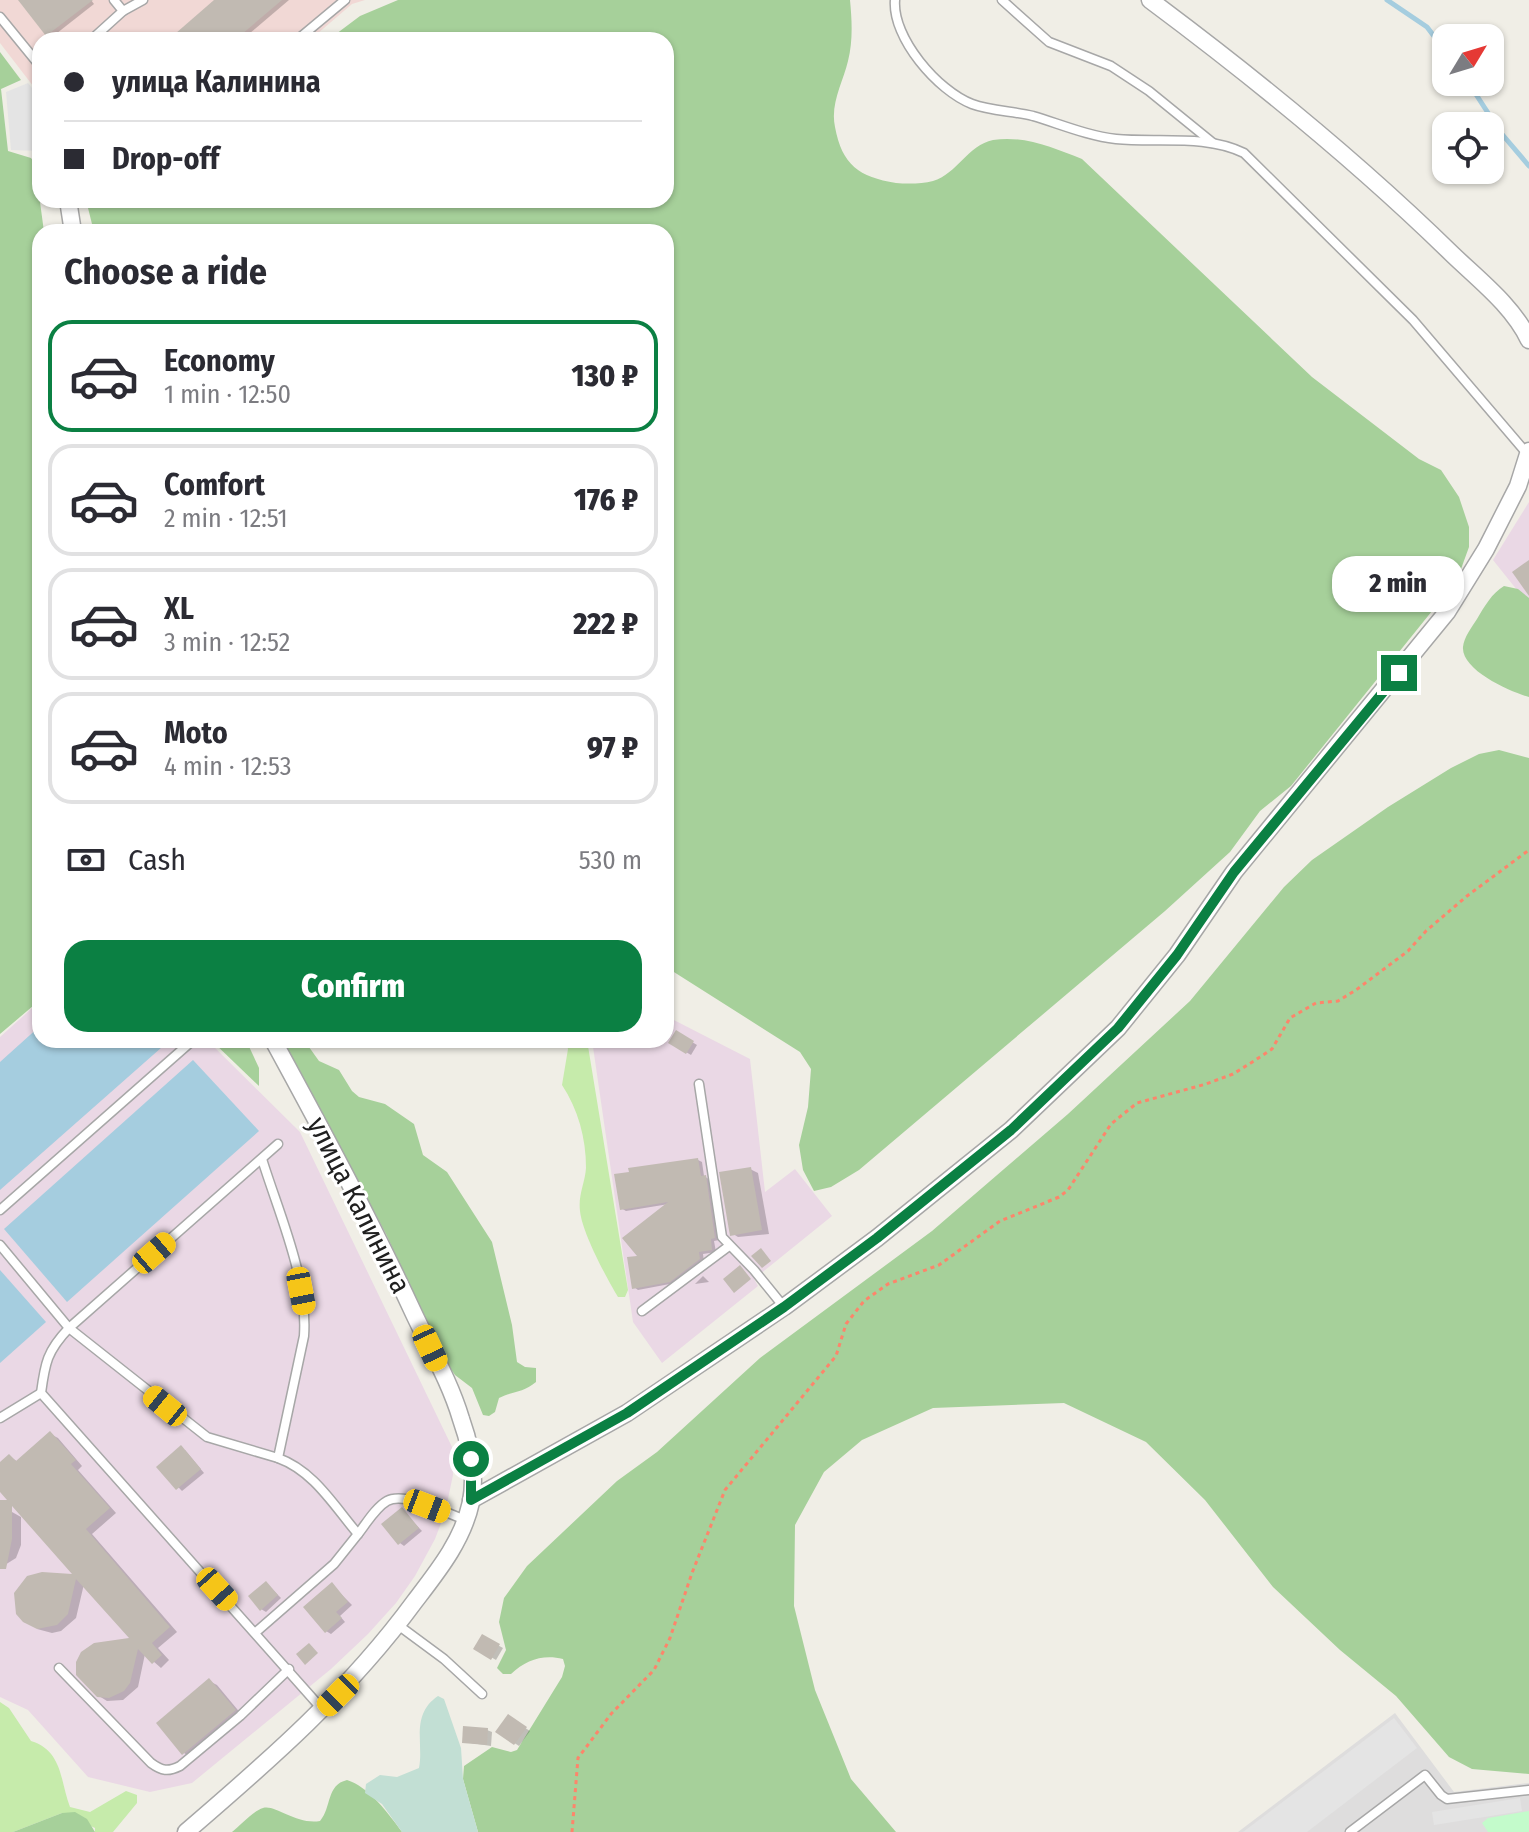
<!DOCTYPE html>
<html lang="en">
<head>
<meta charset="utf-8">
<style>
	body { margin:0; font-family:"Fira Sans Condensed",sans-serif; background:#f2f2f3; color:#2b2b33; height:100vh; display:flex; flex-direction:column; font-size:30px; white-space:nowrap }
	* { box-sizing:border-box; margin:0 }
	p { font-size:26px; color:#7c7c81 }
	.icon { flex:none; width:44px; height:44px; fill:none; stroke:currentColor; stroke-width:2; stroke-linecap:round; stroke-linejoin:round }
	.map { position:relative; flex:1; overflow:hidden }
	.sheet { position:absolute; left:32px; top:224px; width:642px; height:824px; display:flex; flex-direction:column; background:#fff; border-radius:24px; box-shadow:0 2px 6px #0004 }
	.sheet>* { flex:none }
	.banner { position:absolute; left:32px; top:32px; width:642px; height:176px; border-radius:24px; box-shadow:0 2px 6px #0004; display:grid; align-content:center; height:176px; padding:0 32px; background:#fff }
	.needle { width:52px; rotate:52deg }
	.controls { position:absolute; left:1432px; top:24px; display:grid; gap:16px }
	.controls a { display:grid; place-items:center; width:72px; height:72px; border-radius:16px; background:#fff; box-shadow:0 2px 6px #0004; font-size:40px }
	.end { position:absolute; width:36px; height:36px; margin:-18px; border:10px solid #0b8043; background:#fff; box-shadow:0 0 0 4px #fff }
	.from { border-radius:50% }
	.bubble { position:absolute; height:56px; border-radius:24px; background:#fff; box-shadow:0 2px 6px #0004; font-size:26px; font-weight:800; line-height:56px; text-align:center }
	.car { position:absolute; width:24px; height:48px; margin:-24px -12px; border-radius:10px; box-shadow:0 0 6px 2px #0007; background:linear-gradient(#f5c518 24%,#345 0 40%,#f5c518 0 76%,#345 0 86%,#f5c518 0) }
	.banner b { display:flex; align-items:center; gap:28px; height:76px; font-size:30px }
	.banner b+b { border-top:2px solid #e1e1e2 }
	.banner i { width:20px; height:20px; background:#2b2b33 }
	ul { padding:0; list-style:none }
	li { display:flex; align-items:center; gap:24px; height:112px; margin:0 16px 12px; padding:0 16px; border:4px solid #e1e1e2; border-radius:24px }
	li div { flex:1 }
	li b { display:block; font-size:30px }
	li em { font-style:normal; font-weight:800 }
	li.on { border-color:#0b8043 }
	li>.icon { width:72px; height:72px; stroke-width:1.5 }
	h2 { padding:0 32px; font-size:36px; line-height:96px }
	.pay { display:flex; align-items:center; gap:20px; height:88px; padding:0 32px; font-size:30px }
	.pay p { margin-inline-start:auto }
	.primary-button { display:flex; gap:16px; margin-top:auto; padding:16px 32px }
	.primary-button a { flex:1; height:92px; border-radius:24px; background:#0b8043; color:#fff; font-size:32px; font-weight:800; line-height:92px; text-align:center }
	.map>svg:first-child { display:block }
</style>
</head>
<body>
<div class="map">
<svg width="1529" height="1832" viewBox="0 0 1529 1832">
	<rect width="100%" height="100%" fill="#f0eee6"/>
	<polygon fill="#dedddd" points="1395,1713 1454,1792 1529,1783 1529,1832 1238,1832"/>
	<polygon fill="#f1d8d5" points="0,0 365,0 352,4 310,40 40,40 40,95 0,43"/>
	<g fill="#ead8e5">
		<polygon points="1529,502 1529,600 1521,595 1493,560"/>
		<polygon points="40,1001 40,1040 207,1040 300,1132 452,1447 453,1475 445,1513 435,1539 415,1576 396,1603 368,1634 331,1669 192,1783 150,1792 88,1777 28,1710 0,1697 0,1037"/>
		<polygon points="666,1016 750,1059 765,1192 795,1169 832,1216 754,1279 758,1286 662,1363 633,1322 592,1040 666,1040"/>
	</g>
	<g fill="#c6ebab">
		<path d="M 565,1040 L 587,1040 L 628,1290 L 625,1297 L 618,1297 C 606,1277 582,1232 580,1211 C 578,1195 585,1183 586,1168 C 586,1138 578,1109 562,1085 L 568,1049 Z"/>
		<path d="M 0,1702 L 9,1708 L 31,1741 C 63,1751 60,1781 70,1807 L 90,1812 L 126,1791 L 137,1795 L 137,1803 L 113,1832 L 95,1832 L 95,1828 L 62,1813 L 13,1832 L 0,1832 Z"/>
	</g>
	<g fill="#a6d09a">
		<path d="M 398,0 L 850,0 C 852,21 853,41 848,61 C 843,82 830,104 835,127 C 842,165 859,177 896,183 C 907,184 922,184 933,181 C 957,174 968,145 993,140 C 1024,135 1054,148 1082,159 L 1312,377 L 1419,459 L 1441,470 L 1459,497 L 1469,527 L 1469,547 L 1457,580 L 1291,786 L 1260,811 L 1230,852 L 1165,911 L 859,1170 L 831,1187 L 814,1191 L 803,1170 L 799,1145 L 808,1107 L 811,1069 L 800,1052 L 666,967 L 666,232 L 94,232 L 86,200 L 666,200 L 666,40 L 328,40 L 360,16 Z"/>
		<polygon points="0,52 21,80 1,89 8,151 31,158 35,164 44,232 40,232 40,1000 0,1034"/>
		<path d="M 1504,586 L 1518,589 L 1529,598 L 1529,697 C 1510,692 1461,670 1463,647 C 1464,637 1472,627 1477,619 C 1484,607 1492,593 1504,586 Z"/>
		<path d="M 1499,750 L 1529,758 L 1529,1774 L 1472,1769 L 1449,1757 L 1396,1696 L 1340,1650 L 1273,1587 L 1205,1500 L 1146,1442 L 1064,1403 L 933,1408 L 862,1440 L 824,1472 L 795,1525 L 794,1606 L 815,1690 L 851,1779 L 896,1832 L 478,1832 L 463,1779 L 464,1766 L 492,1747 L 511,1752 L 517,1750 L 562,1677 L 565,1666 L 563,1659 C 543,1654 526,1660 511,1674 L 503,1674 L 497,1668 L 506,1650 L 499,1622 L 504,1598 L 527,1566 L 617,1481 L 657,1452 L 760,1358 L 932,1231 L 1068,1114 L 1190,1001 L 1284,887 L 1312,860 L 1388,807 L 1451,768 L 1479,754 Z"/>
		<polygon points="211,1040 246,1040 259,1068 259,1086"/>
		<path d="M 283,1040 L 304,1040 L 319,1061 L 339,1070 L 352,1091 L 359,1097 L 385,1104 L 414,1124 L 423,1155 L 447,1172 L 492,1242 L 512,1325 L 517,1362 L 525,1367 L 536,1368 L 536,1382 C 523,1393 513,1391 499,1398 L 495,1412 L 489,1416 L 483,1415 L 472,1388 L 455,1375 L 445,1361 L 386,1234 Z"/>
		<path d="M 347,1780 C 368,1786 389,1814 402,1832 L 232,1832 C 241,1825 253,1811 263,1808 C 275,1804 296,1825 320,1821 C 332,1807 326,1785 347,1780 Z"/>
		<polygon points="75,1812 87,1819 95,1832 13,1832 62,1813"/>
	</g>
	<path fill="#c2dfd4" d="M 438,1696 L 444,1699 L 461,1748 L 463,1779 L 478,1832 L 402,1832 L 382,1804 L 365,1793 L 366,1784 L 380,1775 L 397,1777 L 419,1768 C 424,1744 410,1715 438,1696 Z"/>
	<polygon fill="#c3fbcb" points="1529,1811 1529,1832 1488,1832 1482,1823 1488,1818"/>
	<g fill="#e4e4e4">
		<polygon points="28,83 40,98 40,151 11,150 6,92"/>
		<polygon points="1394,1718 1417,1748 1307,1832 1243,1832"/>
		<polygon points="1520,1798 1522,1811 1434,1825 1432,1812"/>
	</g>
	<g fill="#a5cddf">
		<polygon points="40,1026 40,1040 170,1040 0,1190 0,1062"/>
		<polygon points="193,1060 259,1131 67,1302 4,1229"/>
		<polygon points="0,1270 46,1322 0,1363"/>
	</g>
	<g fill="#0003">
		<polygon points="20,0 91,0 94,4 52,37"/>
		<polygon points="217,0 289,0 242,40 171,40"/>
		<polygon points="677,1033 697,1045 691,1055 671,1043"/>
		<polygon points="698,1160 702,1162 704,1176 710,1180 719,1240 714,1241 716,1252 703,1254 704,1262 675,1283 638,1290 634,1287 640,1257 669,1204 626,1211 621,1208"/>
		<polygon points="750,1169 758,1173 769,1234 738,1237 730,1232"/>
		<polygon points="703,1276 709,1282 695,1284"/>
		<polygon points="50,1434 58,1438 82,1466 78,1470 116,1513 92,1534 177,1632 158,1648 169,1660 161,1668 145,1654 138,1687 123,1700 107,1701 99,1696 133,1640 84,1584 76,1618 61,1631 52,1633 37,1629 76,1576 0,1489 0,1464 9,1456 18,1462"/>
		<polygon points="185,1450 204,1473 182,1491 159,1467"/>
		<polygon points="402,1510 422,1531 404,1546 400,1543"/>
		<polygon points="0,1511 12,1512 21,1517 21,1545 16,1558 0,1568"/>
		<polygon points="266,1583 281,1598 266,1612 261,1609"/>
		<polygon points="332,1585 352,1605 340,1616 345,1622 331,1634 326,1631"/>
		<polygon points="483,1637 503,1648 496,1660 476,1648"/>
		<polygon points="209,1681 217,1685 242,1715 191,1758 184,1753"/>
		<polygon points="508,1717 530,1731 519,1746 498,1732"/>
		<polygon points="487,1730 492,1732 491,1746 464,1742"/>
	</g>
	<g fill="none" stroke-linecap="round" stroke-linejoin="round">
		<g stroke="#a5cddf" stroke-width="5">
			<polyline points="1387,0 1427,27 1446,52"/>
			<polyline points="1468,82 1501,133 1529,166"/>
		</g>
	</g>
	<g fill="#c1bab2">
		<polygon points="18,0 93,0 46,36"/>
		<polygon points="214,0 282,0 235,40 168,40"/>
		<polygon points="1529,560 1529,596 1512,572"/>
		<polygon points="676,1030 694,1041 686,1054 668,1043"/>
		<polygon points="698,1158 701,1176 706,1175 715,1238 711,1239 712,1250 699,1252 700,1259 670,1282 632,1289 627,1257 637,1256 622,1238 668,1202 620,1210 614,1174 629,1172 628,1168"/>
		<polygon points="751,1167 762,1230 730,1236 719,1172"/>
		<polygon points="761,1248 771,1261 762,1268 751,1256"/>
		<polygon points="740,1265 751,1279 734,1293 723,1279"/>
		<polygon points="50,1431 76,1460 71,1464 110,1508 86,1529 170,1627 152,1643 162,1655 152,1664 138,1649 130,1683 124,1691 109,1698 97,1697 76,1675 76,1662 81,1652 94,1643 129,1638 76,1579 68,1614 57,1625 37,1629 23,1622 16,1614 14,1593 27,1576 42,1572 72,1574 12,1506 12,1539 6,1569 0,1569 0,1500 7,1500 0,1492 0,1462 9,1454 16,1461"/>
		<polygon points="181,1445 201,1469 176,1490 156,1467"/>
		<polygon points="402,1507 419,1528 398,1545 381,1524"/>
		<polygon points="266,1581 278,1595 260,1611 248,1596"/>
		<polygon points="332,1582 348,1602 336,1612 342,1618 325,1633 303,1607"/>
		<polygon points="482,1634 500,1644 491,1660 473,1649"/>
		<polygon points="309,1643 318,1653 305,1665 296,1654"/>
		<polygon points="209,1678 236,1710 182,1755 156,1723"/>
		<polygon points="508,1714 527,1727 514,1745 495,1732"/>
		<polygon points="463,1726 488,1728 487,1745 462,1743"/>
	</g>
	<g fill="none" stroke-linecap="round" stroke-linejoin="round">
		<g stroke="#a7a7a7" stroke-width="11">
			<g id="lane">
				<path d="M 895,0 C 892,38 938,91 972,104 C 991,111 1013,111 1033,116 C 1060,124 1088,136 1116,139 C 1157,143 1206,134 1244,153 L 1413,320 L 1529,456"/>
				<polyline points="1002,0 1049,42 1111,66 1149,91 1213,143"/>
				<polyline points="123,11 143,0"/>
				<polyline points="0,17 40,66"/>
				<polyline points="91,40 123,11 114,0"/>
				<polyline points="297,40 345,0"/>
				<polyline points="699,1084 722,1237 754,1270 784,1307"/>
				<path d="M 262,1159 C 279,1214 308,1277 304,1336 L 278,1458 C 314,1471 334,1506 358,1534 C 366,1524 375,1508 387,1501 C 404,1491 447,1513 465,1520"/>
				<polyline points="0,1210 192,1041"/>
				<path d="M 0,1245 L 69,1328 C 47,1351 45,1363 41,1393 L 322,1709"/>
				<polyline points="642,1311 729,1246"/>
				<polyline points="0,1418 41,1393"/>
				<polyline points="278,1458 207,1437 69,1328 278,1144"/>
				<polyline points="398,1625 444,1659 482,1694"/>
				<polyline points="256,1632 334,1564 358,1534"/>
				<path d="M 59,1668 L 151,1763 C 162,1771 168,1772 180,1766 L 240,1716 L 289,1669"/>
				<polyline points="1350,1832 1425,1775 1441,1795 1447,1799 1529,1790"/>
			</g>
		</g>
		<g stroke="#a7a7a7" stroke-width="19">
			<g id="street">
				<path d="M 1150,0 C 1256,79 1358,162 1452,254 C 1479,280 1513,306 1529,340"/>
				<polyline points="68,200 73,232"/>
				<polyline points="471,1500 627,1413 784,1307 877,1238 1011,1130 1118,1028 1177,955 1234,872 1447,612 1486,549 1518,486 1529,451"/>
				<path d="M 186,1832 C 270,1760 349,1691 415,1601 C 438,1571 463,1540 471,1502 C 476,1475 470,1444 461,1419 C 450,1382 430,1348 414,1314 C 371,1221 322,1130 273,1040"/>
			</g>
		</g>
		<polyline stroke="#fd856b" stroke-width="3" stroke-dasharray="4 4" stroke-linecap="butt" points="572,1832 578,1758 611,1714 654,1670 670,1638 692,1573 725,1490 836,1356 846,1324 864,1301 888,1284 939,1265 1000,1221 1059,1197 1068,1190 1111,1124 1137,1103 1206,1084 1233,1074 1254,1061 1272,1049 1290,1018 1316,1003 1338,1001 1356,990 1408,951 1426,931 1467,896 1529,850"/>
		<use href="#lane" stroke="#fff" stroke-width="8"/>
		<use href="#street" stroke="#fff" stroke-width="16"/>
	</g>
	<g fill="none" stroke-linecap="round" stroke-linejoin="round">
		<polyline stroke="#0b8043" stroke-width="10" points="471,1459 471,1500 627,1413 784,1307 877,1238 1011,1130 1118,1028 1177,955 1234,872 1399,673"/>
	</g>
	<g text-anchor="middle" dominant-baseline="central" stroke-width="6" stroke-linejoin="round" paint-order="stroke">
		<g font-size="28" fill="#202020" stroke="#fff">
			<text transform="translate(359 1205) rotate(63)">улица Калинина</text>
		</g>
	</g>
</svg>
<div class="controls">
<a><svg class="needle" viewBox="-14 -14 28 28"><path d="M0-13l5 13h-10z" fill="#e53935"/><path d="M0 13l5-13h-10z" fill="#7c7c81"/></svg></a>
<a><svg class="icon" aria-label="locate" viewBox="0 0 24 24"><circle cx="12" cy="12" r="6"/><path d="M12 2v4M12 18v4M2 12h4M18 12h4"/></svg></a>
</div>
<i class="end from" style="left:471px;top:1459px"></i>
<i class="end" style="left:1399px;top:673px"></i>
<div class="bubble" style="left:1332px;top:556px;width:132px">2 min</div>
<i class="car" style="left:154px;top:1253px;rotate:49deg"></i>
<i class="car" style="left:301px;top:1291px;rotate:169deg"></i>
<i class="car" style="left:430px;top:1348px;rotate:155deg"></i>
<i class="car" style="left:165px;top:1406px;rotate:309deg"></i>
<i class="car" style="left:427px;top:1506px;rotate:111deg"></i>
<i class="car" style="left:217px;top:1589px;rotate:138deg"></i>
<i class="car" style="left:338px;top:1695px;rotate:225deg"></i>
<div class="banner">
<b><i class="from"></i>улица Калинина</b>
<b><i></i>Drop-off</b>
</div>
<section class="sheet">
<h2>Choose a ride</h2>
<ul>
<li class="on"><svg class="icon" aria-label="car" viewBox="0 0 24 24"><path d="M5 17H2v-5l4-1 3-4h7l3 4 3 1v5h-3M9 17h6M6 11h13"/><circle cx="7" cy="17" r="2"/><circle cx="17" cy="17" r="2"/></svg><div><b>Economy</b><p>1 min · 12:50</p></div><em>130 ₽</em></li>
<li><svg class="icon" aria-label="car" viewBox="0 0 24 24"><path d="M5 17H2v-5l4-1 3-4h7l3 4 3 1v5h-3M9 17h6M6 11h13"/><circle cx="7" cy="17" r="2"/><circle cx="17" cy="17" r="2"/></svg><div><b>Comfort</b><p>2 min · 12:51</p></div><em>176 ₽</em></li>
<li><svg class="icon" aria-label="car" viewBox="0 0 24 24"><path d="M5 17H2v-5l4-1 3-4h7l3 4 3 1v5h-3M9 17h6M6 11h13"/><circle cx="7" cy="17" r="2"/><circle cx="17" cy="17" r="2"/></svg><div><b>XL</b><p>3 min · 12:52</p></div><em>222 ₽</em></li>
<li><svg class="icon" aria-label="car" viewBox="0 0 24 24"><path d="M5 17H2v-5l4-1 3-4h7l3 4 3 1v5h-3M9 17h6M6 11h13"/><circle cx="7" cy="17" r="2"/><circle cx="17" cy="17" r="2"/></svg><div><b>Moto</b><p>4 min · 12:53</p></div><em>97 ₽</em></li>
</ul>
<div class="pay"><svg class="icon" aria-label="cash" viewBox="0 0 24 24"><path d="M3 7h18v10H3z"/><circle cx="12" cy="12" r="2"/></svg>Cash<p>530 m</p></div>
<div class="primary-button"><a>Confirm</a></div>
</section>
</div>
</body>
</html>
